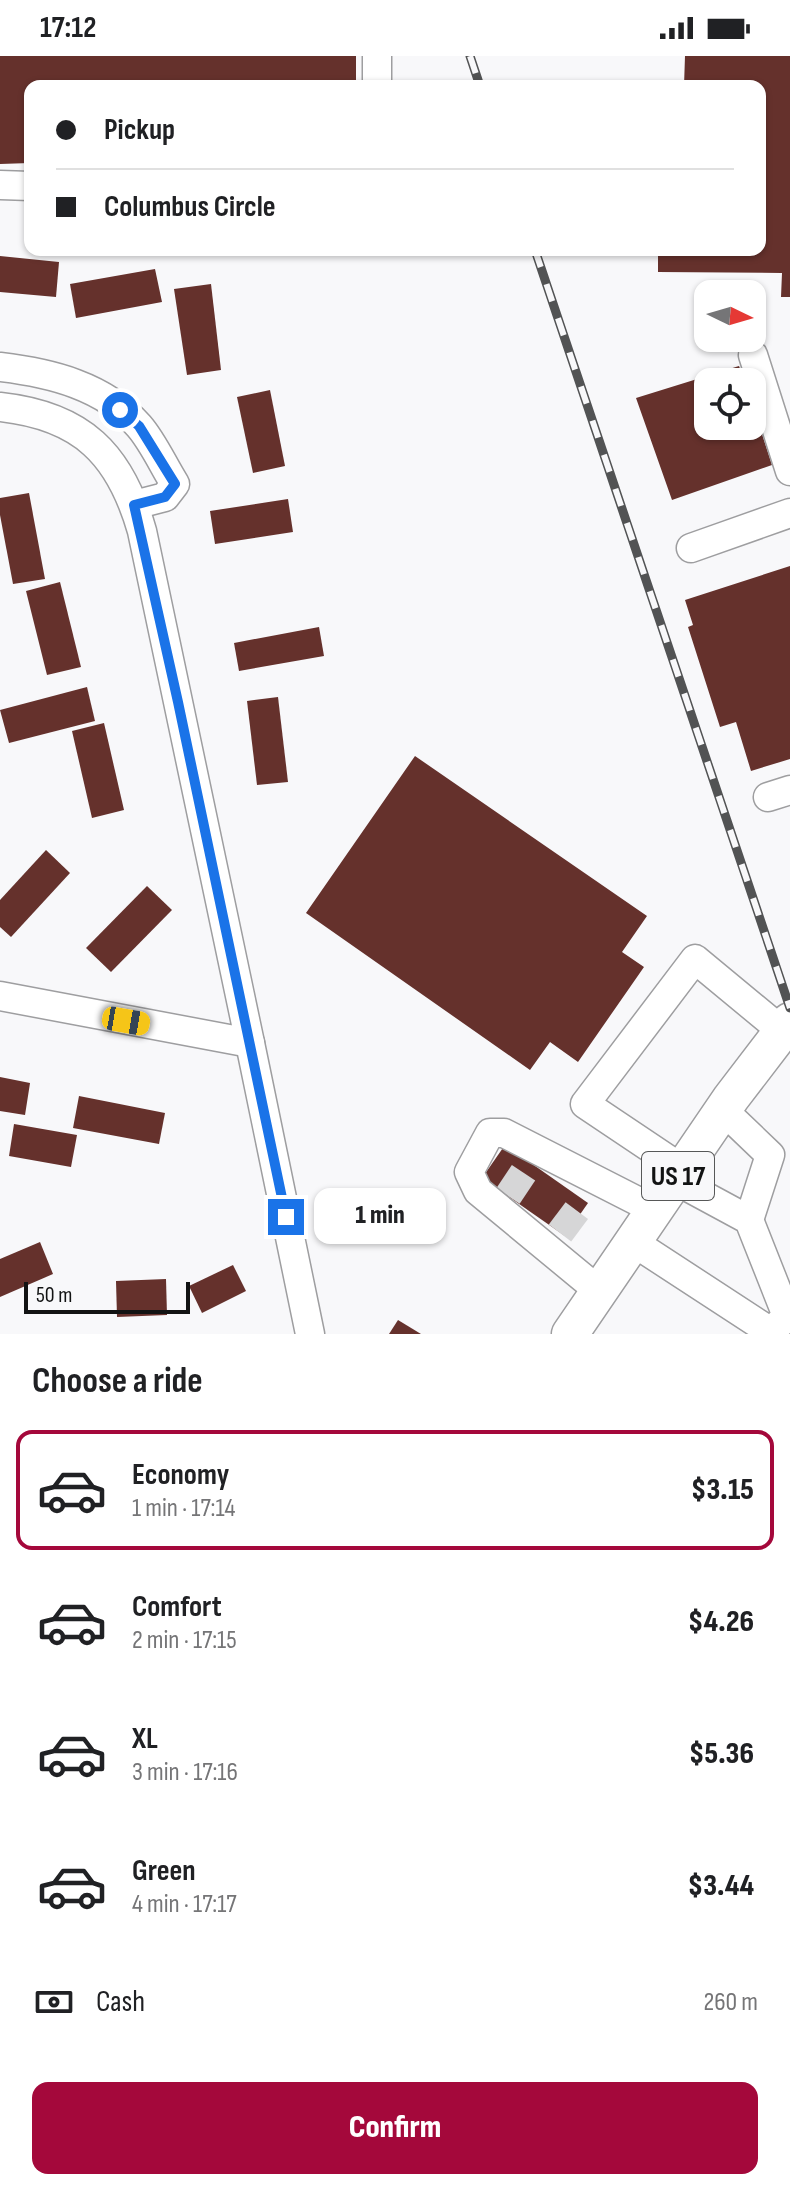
<!DOCTYPE html>
<html lang="en">
<head>
<meta charset="utf-8">
<style>
	body { margin:0; font-family:"Sofia Sans Condensed",sans-serif; background:#f2f2f2; color:#202124; height:100vh; display:flex; flex-direction:column; font-size:30px; white-space:nowrap }
	* { box-sizing:border-box; margin:0 }
	p { font-size:26px; color:#757577 }
	.icon { flex:none; width:44px; height:44px; fill:none; stroke:currentColor; stroke-width:2; stroke-linecap:round; stroke-linejoin:round }
	.map { position:relative; height:1278px; overflow:hidden }
	.panel { display:flex; flex-direction:column; background:#fff; flex:1 }
	.panel>* { flex:none }
	.hud { position:absolute; left:24px; top:24px; width:742px; height:176px; border-radius:16px; box-shadow:0 2px 6px #0004; display:grid; align-content:center; height:176px; padding:0 32px; background:#fff }
	.needle { width:52px; rotate:95deg }
	.controls { position:absolute; left:694px; top:224px; display:grid; gap:16px }
	.controls a { display:grid; place-items:center; width:72px; height:72px; border-radius:16px; background:#fff; box-shadow:0 2px 6px #0004; font-size:40px }
	.scale { position:absolute; left:24px; bottom:20px; width:166px; box-sizing:border-box; padding-left:8px; border:4px solid #121313; border-top:0; font-size:22px; line-height:28px; white-space:nowrap; color:#121313; -webkit-text-stroke:6px #f8f8fa; paint-order:stroke }
	.end { position:absolute; width:36px; height:36px; margin:-18px; border:10px solid #1a73e8; background:#fff; box-shadow:0 0 0 4px #fff }
	.from { border-radius:50% }
	.bubble { position:absolute; height:56px; border-radius:16px; background:#fff; box-shadow:0 2px 6px #0004; font-size:26px; font-weight:800; line-height:56px; text-align:center }
	.car { position:absolute; width:24px; height:48px; margin:-24px -12px; border-radius:10px; box-shadow:0 0 6px 2px #0007; background:linear-gradient(#f5c518 24%,#345 0 40%,#f5c518 0 76%,#345 0 86%,#f5c518 0) }
	.hud b { display:flex; align-items:center; gap:28px; height:76px; font-size:30px }
	.hud b+b { border-top:2px solid #e0e0e0 }
	.hud i { width:20px; height:20px; background:#202124 }
	ul { padding:0; list-style:none }
	li { display:flex; align-items:center; gap:24px; height:120px; margin:0 16px 12px; padding:0 16px; border:4px solid transparent; border-radius:16px }
	li div { flex:1 }
	li b { display:block; font-size:30px }
	li em { font-style:normal; font-weight:800 }
	li.active { border-color:#a4083b }
	li>.icon { width:72px; height:72px; stroke-width:1.5 }
	h2 { padding:0 32px; font-size:36px; line-height:96px }
	.pay { display:flex; align-items:center; gap:20px; height:88px; padding:0 32px; font-size:30px }
	.pay p { margin-inline-start:auto }
	.button { display:flex; gap:16px; margin-top:auto; padding:16px 32px }
	.button a { flex:1; height:92px; border-radius:16px; background:#a4083b; color:#fff; font-size:32px; font-weight:800; line-height:92px; text-align:center }
	.status { display:flex; justify-content:space-between; align-items:center; height:56px; padding:0 40px; background:#fff; direction:ltr }
	.status svg { height:22px; fill:currentColor }
	.map>svg:first-child { display:block }
</style>
</head>
<body>
<div class="status"><b>17:12</b><svg viewBox="0 0 49 12"><path d="M0 12V9h3v3zM5 12V6h3v6zM10 12V3h3v9zM15 12V0h3v12zM26 1h20v11H26zM47 4h2v5h-2z"/></svg></div>
<div class="map">
<svg width="790" height="1278" viewBox="0 0 790 1278">
	<rect width="100%" height="100%" fill="#f8f8fa"/>
	<g fill="#65312c">
		<polygon points="0,0 356,0 356,30 30,30 30,107 0,108"/>
		<polygon points="685,0 790,0 790,241 781,241 782,217 658,216 658,194 760,194 760,30 684,30"/>
		<polygon points="0,200 59,206 56,241 0,236"/>
		<polygon points="155,213 162,246 76,262 70,228"/>
		<polygon points="211,228 221,314 187,319 174,233"/>
		<polygon points="739,310 745,326 708,326 708,370 752,370 753,350 772,409 672,444 636,342"/>
		<polygon points="270,334 285,410 253,417 237,341"/>
		<polygon points="29,437 45,523 13,528 0,459 0,442"/>
		<polygon points="288,443 293,476 215,488 210,455"/>
		<polygon points="790,510 790,703 751,715 736,666 720,671 688,571 693,569 685,544"/>
		<polygon points="60,526 81,611 47,619 26,535"/>
		<polygon points="319,571 324,600 239,615 234,587"/>
		<polygon points="87,631 95,665 9,687 0,654"/>
		<polygon points="278,641 288,726 257,729 247,645"/>
		<polygon points="104,667 124,754 92,762 72,675"/>
		<polygon points="415,700 647,860 622,896 644,911 578,1006 550,986 530,1014 306,857"/>
		<polygon points="46,794 70,817 11,881 0,871 0,844"/>
		<polygon points="147,830 172,854 111,916 86,892"/>
		<polygon points="0,1021 30,1027 25,1059 0,1055"/>
		<polygon points="79,1040 165,1057 159,1088 73,1072"/>
		<polygon points="14,1068 77,1079 71,1111 9,1100"/>
		<polygon points="505,1089 588,1147 565,1180 482,1122"/>
		<polygon points="40,1186 53,1218 0,1241 0,1203"/>
		<polygon points="233,1209 246,1235 202,1257 189,1230"/>
		<polygon points="166,1223 167,1259 117,1261 116,1225"/>
		<polygon points="398,1264 421,1278 389,1278"/>
	</g>
	<g fill="none" stroke-linecap="round" stroke-linejoin="round">
		<g stroke="#d6d6d7" stroke-width="28" stroke-dasharray="28 14" stroke-linecap="butt">
			<polyline points="508,1140 530,1107"/>
			<polyline points="560,1177 584,1145"/>
		</g>
		<g stroke="#9e9ea0" stroke-width="31">
			<g id="minor">
				<polyline points="377,0 377,30"/>
				<polyline points="0,129 30,130"/>
				<polyline points="753,299 790,415"/>
				<path d="M 0,311 C 51,317 104,330 139,370 C 153,386 163,409 175,428 L 165,441 L 134,449"/>
				<path d="M 0,351 C 82,360 120,398 142,475 L 250,987 L 0,940"/>
				<polyline points="691,492 790,457"/>
				<polyline points="768,741 790,734"/>
				<polyline points="250,987 310,1278"/>
				<polyline points="723,1054 770,1099 749,1164"/>
				<polyline points="682,1113 585,1048 695,903 782,975"/>
				<polyline points="633,1186 771,1276 787,1260 749,1164 675,1124"/>
				<polyline points="599,1235 478,1135 469,1116 490,1077 504,1077 655,1154"/>
			</g>
		</g>
		<g stroke="#9e9ea0" stroke-width="39">
			<polyline id="major" points="570,1278 731,1042 790,965"/>
		</g>
		<use href="#minor" stroke="#fff" stroke-width="28"/>
		<use href="#major" stroke="#fff" stroke-width="36"/>
		<g stroke="#525354" stroke-width="9">
			<g id="rail">
				<polyline points="470,0 480,30"/>
				<polyline points="535,194 790,952"/>
			</g>
		</g>
		<use href="#rail" stroke="#f8f8fa" stroke-width="6" stroke-dasharray="18" stroke-linecap="butt"/>
	</g>
	<g fill="none" stroke-linecap="round" stroke-linejoin="round">
		<polyline stroke="#1a73e8" stroke-width="10" points="120,354 139,370 175,428 165,441 134,449 178,646 286,1161"/>
	</g>
	<g text-anchor="middle" dominant-baseline="central" stroke-width="8" stroke-linejoin="round" paint-order="stroke">
		<rect fill="#f8f8fa" stroke="#575858" stroke-width="2" x="642" y="1096" width="72" height="48" rx="6"/>
		<g font-size="28" font-weight="bold" fill="#121313">
			<text x="678" y="1120">US 17</text>
		</g>
	</g>
</svg>
<div class="controls">
<a><svg class="needle" viewBox="-14 -14 28 28"><path d="M0-13l5 13h-10z" fill="#e53935"/><path d="M0 13l5-13h-10z" fill="#757577"/></svg></a>
<a><svg class="icon" aria-label="locate" viewBox="0 0 24 24"><circle cx="12" cy="12" r="6"/><path d="M12 2v4M12 18v4M2 12h4M18 12h4"/></svg></a>
</div>
<div class="scale">50 m</div>
<i class="end from" style="left:120px;top:354px"></i>
<i class="end" style="left:286px;top:1161px"></i>
<div class="bubble" style="left:314px;top:1132px;width:132px">1 min</div>
<i class="car" style="left:126px;top:965px;rotate:100deg"></i>
<div class="hud">
<b><i class="from"></i>Pickup</b>
<b><i></i>Columbus Circle</b>
</div>
</div>
<section class="panel">
<h2>Choose a ride</h2>
<ul>
<li class="active"><svg class="icon" aria-label="car" viewBox="0 0 24 24"><path d="M5 17H2v-5l4-1 3-4h7l3 4 3 1v5h-3M9 17h6M6 11h13"/><circle cx="7" cy="17" r="2"/><circle cx="17" cy="17" r="2"/></svg><div><b>Economy</b><p>1 min · 17:14</p></div><em>$3.15</em></li>
<li><svg class="icon" aria-label="car" viewBox="0 0 24 24"><path d="M5 17H2v-5l4-1 3-4h7l3 4 3 1v5h-3M9 17h6M6 11h13"/><circle cx="7" cy="17" r="2"/><circle cx="17" cy="17" r="2"/></svg><div><b>Comfort</b><p>2 min · 17:15</p></div><em>$4.26</em></li>
<li><svg class="icon" aria-label="car" viewBox="0 0 24 24"><path d="M5 17H2v-5l4-1 3-4h7l3 4 3 1v5h-3M9 17h6M6 11h13"/><circle cx="7" cy="17" r="2"/><circle cx="17" cy="17" r="2"/></svg><div><b>XL</b><p>3 min · 17:16</p></div><em>$5.36</em></li>
<li><svg class="icon" aria-label="car" viewBox="0 0 24 24"><path d="M5 17H2v-5l4-1 3-4h7l3 4 3 1v5h-3M9 17h6M6 11h13"/><circle cx="7" cy="17" r="2"/><circle cx="17" cy="17" r="2"/></svg><div><b>Green</b><p>4 min · 17:17</p></div><em>$3.44</em></li>
</ul>
<div class="pay"><svg class="icon" aria-label="cash" viewBox="0 0 24 24"><path d="M3 7h18v10H3z"/><circle cx="12" cy="12" r="2"/></svg>Cash<p>260 m</p></div>
<div class="button"><a>Confirm</a></div>
</section>
</body>
</html>
